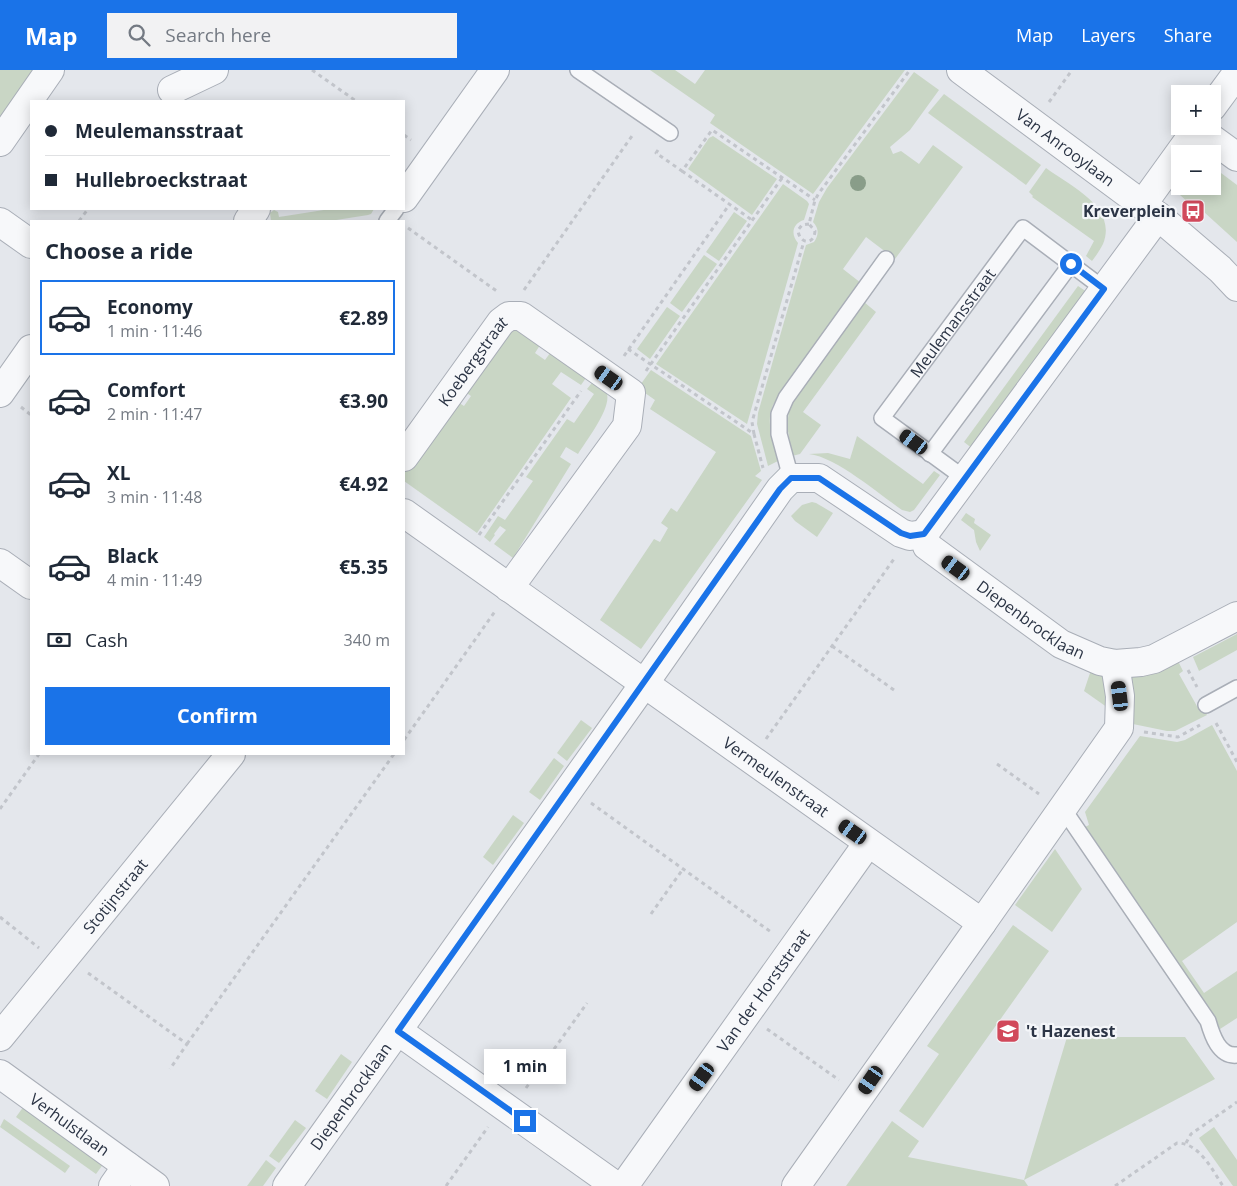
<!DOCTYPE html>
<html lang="en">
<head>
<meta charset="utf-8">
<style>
	body { margin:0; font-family:"Open Sans",sans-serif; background:#f2f2f3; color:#1f2937; height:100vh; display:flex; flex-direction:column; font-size:19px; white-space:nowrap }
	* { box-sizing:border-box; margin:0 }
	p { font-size:16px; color:#747a83 }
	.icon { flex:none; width:28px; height:28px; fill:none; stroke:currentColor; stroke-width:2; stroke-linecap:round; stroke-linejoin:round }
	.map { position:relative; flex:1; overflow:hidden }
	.details { position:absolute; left:30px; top:150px; width:375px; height:535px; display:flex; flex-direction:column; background:#fff; border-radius:0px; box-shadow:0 2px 12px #0003 }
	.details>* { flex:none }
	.hud { position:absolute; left:30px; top:30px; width:375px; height:110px; border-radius:0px; box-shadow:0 2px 12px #0003; display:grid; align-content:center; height:110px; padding:0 15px; background:#fff }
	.controls { position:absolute; left:1171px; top:15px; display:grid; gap:10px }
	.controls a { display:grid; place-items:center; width:50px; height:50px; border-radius:0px; background:#fff; box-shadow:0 2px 12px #0003; font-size:25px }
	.end { position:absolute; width:22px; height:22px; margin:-11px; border:6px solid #1a73e8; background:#fff; box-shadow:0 0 0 2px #fff }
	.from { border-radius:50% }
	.bubble { position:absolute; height:35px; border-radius:0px; background:#fff; box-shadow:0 2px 12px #0003; font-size:16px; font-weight:700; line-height:35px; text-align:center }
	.car { position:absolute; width:15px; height:30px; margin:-15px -8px; border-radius:6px; box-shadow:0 0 4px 1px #0007; background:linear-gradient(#222 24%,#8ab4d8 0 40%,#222 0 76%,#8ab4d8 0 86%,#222 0) }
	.hud b { display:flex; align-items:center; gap:18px; height:48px; font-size:19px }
	.hud b+b { border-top:1px solid #e0e1e3 }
	.hud i { width:12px; height:12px; background:#1f2937 }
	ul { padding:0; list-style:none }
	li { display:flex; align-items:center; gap:15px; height:75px; margin:0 10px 8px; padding:0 5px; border:2px solid transparent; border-radius:0px }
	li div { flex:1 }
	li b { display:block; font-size:19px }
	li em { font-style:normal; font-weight:700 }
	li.on { border-color:#1a73e8 }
	li>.icon { width:45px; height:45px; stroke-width:1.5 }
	h2 { padding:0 15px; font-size:22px; line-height:60px }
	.pay { display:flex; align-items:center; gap:12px; height:55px; padding:0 15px; font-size:19px }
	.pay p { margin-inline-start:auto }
	.cta { display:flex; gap:10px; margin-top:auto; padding:10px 15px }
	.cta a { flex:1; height:58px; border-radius:0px; background:#1a73e8; color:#fff; font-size:20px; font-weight:700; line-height:58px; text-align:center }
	header { display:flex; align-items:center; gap:30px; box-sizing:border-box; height:70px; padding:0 25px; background:#1a73e8; color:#fff }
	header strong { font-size:24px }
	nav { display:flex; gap:28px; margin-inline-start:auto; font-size:18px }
	.search { width:350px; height:45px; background:#f2f2f3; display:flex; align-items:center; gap:12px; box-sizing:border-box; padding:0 18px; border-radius:0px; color:#747a83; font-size:19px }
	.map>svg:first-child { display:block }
</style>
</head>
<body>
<header>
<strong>Map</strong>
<div class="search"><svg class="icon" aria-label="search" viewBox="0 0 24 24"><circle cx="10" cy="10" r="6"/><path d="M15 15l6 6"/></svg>Search here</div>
<nav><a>Map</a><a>Layers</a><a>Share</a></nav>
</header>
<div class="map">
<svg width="1237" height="1116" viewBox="0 0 1237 1116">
	<rect width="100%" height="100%" fill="#e4e7ec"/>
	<g fill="#c9d6c5">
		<polygon points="0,0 38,0 0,54"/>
		<polygon points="650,0 675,0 695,14 705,0 905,0 813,124 710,53 715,45"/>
		<path d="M 914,2 L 939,20 L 910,60 L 890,77 L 893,84 L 901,81 L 919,94 L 933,75 L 963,97 L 895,189 L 866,167 L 843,199 L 861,213 L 773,335 C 765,353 774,373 778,391 L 768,396 L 757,354 L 758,343 L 806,175 L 814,172 C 819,165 819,158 813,152 L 819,132 L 827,118 Z"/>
		<polygon points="944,24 1041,95 1026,115 928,43"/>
		<polygon points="713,66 777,109 752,145 688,99 709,68"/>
		<polygon points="1213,97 1237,115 1237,172 1193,132 1190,134 1180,125 1187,116 1212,116"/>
		<path d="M 1046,98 C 1070,116 1118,137 1103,174 C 1100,180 1096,186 1092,191 L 1086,186 L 1094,171 L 1032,127 L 1033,126 L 1029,122 Z"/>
		<path d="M 783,114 L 807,131 L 809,134 L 804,150 C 793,153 790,164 798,173 L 747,354 L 656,294 Z"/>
		<polygon points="330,139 374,139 371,144 368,145 330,151 271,151 270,143 274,140 278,142 279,147"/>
		<polygon points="734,142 747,151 719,191 706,182"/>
		<polygon points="704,185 717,194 682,242 670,233"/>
		<polygon points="1078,216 1087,222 973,379 964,372"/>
		<polygon points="864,232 876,242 803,342 821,355 800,384 792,386 787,355 790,334"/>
		<polygon points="667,237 680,246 650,289 637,279"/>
		<polygon points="516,257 542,272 535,283 545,290 553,279 588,305 581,315 561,302 552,314 571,328 477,463 404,411 404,399 453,329 464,336 471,326 461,319 498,266"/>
		<polygon points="651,300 751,366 761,401 755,406 762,410 641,579 600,550 654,469 660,472 668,458 661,453 671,438 677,442 716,382 650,339 655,330 638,318"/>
		<path d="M 595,309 C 599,314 606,318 607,324 C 611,339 586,371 578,384 L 566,377 L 560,387 L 571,394 L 513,488 L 494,474 L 506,460 L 500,456 L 494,464 L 495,465 L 490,472 L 484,467 L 498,446 L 505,450 L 533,411 L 526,407 L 567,349 L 574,353 L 594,324 L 587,319 Z"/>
		<path d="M 857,366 L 923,414 L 934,401 L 940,405 L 914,440 L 910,442 L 902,440 C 879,424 836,387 809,384 L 828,383 L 850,389 Z"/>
		<polygon points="812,432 816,433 833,443 817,467 795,451 791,446 802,435"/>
		<polygon points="966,443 975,449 974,453 991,465 980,481 976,472 974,460 961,450"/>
		<polygon points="1237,564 1237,580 1199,601 1193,587"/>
		<polygon points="1176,587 1183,601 1179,604 1198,638 1202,636 1207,645 1175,661 1167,661 1128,653 1124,602"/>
		<polygon points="1092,597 1104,606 1111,640 1084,621"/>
		<polygon points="581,650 592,658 567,691 557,683"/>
		<polygon points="1212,655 1237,701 1237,852 1182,891 1204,923 1237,901 1237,948 1220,959 1217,952 1083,758 1089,755 1085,742 1140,666 1177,672 1185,670"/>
		<polygon points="554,688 564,696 540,730 529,722"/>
		<polygon points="513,745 524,753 493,795 483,787"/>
		<polygon points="1055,779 1082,819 1052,862 1015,835"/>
		<polygon points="1013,855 1049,881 923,1058 899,1041 939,984 927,976"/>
		<polygon points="1067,967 1185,967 1215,1009 1024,1110 1028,1116 846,1116 892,1051 919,1071 908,1087 1024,1110"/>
		<polygon points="341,984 352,992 327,1029 315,1021"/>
		<polygon points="24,1036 104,1093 96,1104 16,1047"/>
		<polygon points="4,1049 70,1096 65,1103 0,1057"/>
		<polygon points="295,1050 306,1058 279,1093 269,1086"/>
		<polygon points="1214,1057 1237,1090 1237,1116 1233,1116 1199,1068"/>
		<polygon points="266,1090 276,1098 263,1116 247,1116"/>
	</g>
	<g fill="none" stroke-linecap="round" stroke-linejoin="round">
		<g stroke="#a9aeb7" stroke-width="18">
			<g id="lane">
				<polyline points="578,0 670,63"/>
				<polyline points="387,151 396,139"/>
				<polyline points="930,384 1071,194"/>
				<polyline points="791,408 779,364 779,344 786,328 886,189"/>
				<path id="s1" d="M 964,408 L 882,348 L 1023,158 L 1104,219"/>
				<polyline points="1206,635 1237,618"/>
				<path d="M 1062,741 L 1068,746 L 1208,951 C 1212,965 1219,987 1237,985"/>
			</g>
		</g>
		<g stroke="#a9aeb7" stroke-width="30">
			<g id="street">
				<path id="s2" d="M 961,0 L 1158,146 L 1220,199 L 1237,217"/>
				<polyline points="172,20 214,0"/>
				<polyline points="1212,37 1237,3"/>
				<polyline points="1197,58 1237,87"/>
				<polyline points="0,72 50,0"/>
				<polyline points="404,128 495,0"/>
				<polyline points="1142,135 1199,56"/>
				<polyline points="248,151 256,139"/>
				<polyline points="0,152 31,174"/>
				<polyline points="0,323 31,279"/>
				<path id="s3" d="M 404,387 L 501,252 L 509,246 L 521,246 L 631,323 L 627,356 L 509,518"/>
				<path id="s4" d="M 404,443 L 982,853 L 796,1116"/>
				<polyline points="924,464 1158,146"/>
				<path id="s5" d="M 924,464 L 927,476 L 1061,574 L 1100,591 L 1115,594 L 1141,592 L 1154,589 L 1237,546"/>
				<polyline points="0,493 31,515"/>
				<polyline points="982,853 1119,658 1120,626 1115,594"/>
				<polyline points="398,961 616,1116"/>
				<path id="s6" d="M 0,967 L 231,684"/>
				<path id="s7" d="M 0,1004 L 155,1116"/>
				<polyline points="113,1116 127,1096"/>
				<path id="s8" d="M 287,1116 L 644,614 L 780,419 L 791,408 L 819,408 L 901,463 L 910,466 L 924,464"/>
				<path id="s9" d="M 624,1116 L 868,773"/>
			</g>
		</g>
		<g stroke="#c2c5cb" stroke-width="3" stroke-dasharray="4 4" stroke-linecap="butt">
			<polyline points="312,0 356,31"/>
			<polyline points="1049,32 1072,0"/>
			<polyline points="404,65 411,70"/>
			<polyline points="658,80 656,83 682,101 712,60 815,130"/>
			<polyline points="682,101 752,150"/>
			<polyline points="79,151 88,139"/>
			<path d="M 809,154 L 802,155 L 798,160 C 799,174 814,176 815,161 L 809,154 L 815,130 L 819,123 L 910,0"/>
			<polyline points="408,158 498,222"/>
			<polyline points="524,220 634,63"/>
			<polyline points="628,279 754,364 752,352 804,171"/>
			<polyline points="624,286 729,135"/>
			<polyline points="646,301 782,108"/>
			<polyline points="21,337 31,345"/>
			<polyline points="754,364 763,398"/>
			<polyline points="479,465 581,321"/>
			<polyline points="832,576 894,620"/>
			<polyline points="1188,600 1197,617"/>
			<polyline points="1216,653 1237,692"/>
			<polyline points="1144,662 1178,667 1200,655"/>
			<polyline points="766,669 894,489"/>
			<polyline points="404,670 496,540"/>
			<polyline points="997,694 1039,724"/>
			<polyline points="591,733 771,862"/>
			<polyline points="0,739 39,684"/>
			<polyline points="651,844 683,799"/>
			<polyline points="0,847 39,878"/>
			<polyline points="88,903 187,974 170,999"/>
			<polyline points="767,959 839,1010"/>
			<polyline points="187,974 394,684"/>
			<polyline points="526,1018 587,933"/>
			<polyline points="1186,1073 1191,1064 1237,1032"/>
			<polyline points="446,1116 488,1057"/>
			<path d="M 1115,1116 L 1177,1073 C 1200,1073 1212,1100 1223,1116"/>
		</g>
		<use href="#lane" stroke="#f7f8fa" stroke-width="15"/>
		<use href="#street" stroke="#f7f8fa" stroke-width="28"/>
	</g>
	<circle fill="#899d89" cx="858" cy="113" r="8"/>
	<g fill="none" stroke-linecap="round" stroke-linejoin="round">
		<polyline stroke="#1a73e8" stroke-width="6" points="525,1051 398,961 780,419 791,408 819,408 901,463 910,466 924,464 1104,219 1071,194"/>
	</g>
	<defs>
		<g id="bus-square" transform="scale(1.25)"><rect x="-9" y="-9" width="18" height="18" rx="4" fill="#d1495b" stroke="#f4f6f9"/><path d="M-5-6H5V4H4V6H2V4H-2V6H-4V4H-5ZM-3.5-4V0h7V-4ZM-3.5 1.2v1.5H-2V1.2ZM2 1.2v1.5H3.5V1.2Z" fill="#fff"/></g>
		<g id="school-square" transform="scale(1.25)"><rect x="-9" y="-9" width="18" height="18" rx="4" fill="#d1495b" stroke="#f4f6f9"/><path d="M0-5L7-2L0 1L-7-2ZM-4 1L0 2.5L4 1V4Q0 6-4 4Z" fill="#fff"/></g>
	</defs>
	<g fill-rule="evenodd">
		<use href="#bus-square" x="1193" y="141"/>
		<use href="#school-square" x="1008" y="961"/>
	</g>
	<g text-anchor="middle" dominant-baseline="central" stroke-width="4.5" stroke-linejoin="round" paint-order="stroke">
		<g font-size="16" fill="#2b3445" stroke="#f4f6f9">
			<text stroke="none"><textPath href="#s2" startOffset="130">Van Anrooylaan</textPath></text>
			<text stroke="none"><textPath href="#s1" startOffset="220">Meulemansstraat</textPath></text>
			<text stroke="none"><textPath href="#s3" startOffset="118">Koebergstraat</textPath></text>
			<text stroke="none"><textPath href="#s5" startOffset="140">Diepenbrocklaan</textPath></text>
			<text stroke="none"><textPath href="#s4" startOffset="456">Vermeulenstraat</textPath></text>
			<text stroke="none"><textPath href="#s6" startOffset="182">Stotijnstraat</textPath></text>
			<text stroke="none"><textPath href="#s9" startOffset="240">Van der Horststraat</textPath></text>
			<text stroke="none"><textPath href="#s8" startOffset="110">Diepenbrocklaan</textPath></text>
			<text stroke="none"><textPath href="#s7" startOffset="86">Verhulstlaan</textPath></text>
		</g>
		<g font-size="16" font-weight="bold" fill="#2b3445" stroke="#f4f6f9" text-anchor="end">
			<text x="1176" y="141">Kreverplein</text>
			<text x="1026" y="961" text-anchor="start">'t Hazenest</text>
		</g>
	</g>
</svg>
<div class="controls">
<a>+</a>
<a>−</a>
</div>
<i class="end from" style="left:1071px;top:194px"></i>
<i class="end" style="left:525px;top:1051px"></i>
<div class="bubble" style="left:484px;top:979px;width:82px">1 min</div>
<i class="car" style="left:609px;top:308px;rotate:305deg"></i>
<i class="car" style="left:914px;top:372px;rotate:306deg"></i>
<i class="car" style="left:956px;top:498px;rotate:306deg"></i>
<i class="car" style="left:1120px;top:626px;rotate:353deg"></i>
<i class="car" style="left:853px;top:762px;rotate:305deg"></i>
<i class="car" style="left:702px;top:1007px;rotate:216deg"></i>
<i class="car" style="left:871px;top:1010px;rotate:215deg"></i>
<div class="hud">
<b><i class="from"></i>Meulemansstraat</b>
<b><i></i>Hullebroeckstraat</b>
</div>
<section class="details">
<h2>Choose a ride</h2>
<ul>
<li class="on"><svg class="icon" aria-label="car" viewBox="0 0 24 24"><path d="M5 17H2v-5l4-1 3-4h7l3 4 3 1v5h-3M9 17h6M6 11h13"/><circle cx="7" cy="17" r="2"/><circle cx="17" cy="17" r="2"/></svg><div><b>Economy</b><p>1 min · 11:46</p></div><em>€2.89</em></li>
<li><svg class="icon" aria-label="car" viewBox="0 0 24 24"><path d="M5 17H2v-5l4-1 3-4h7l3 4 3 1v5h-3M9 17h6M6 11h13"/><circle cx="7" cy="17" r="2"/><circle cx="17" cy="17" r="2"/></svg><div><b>Comfort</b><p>2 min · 11:47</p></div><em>€3.90</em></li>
<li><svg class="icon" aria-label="car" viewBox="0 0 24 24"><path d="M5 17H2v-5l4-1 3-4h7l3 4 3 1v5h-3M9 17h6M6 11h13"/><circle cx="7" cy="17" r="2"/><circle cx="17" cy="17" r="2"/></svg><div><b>XL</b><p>3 min · 11:48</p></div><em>€4.92</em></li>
<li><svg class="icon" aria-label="car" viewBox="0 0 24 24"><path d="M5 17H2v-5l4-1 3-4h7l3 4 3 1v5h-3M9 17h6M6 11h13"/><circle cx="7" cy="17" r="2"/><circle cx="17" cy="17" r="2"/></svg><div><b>Black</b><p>4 min · 11:49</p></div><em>€5.35</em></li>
</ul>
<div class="pay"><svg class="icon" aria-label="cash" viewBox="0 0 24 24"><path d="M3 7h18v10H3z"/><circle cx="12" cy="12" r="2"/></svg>Cash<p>340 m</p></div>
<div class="cta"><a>Confirm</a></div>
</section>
</div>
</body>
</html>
